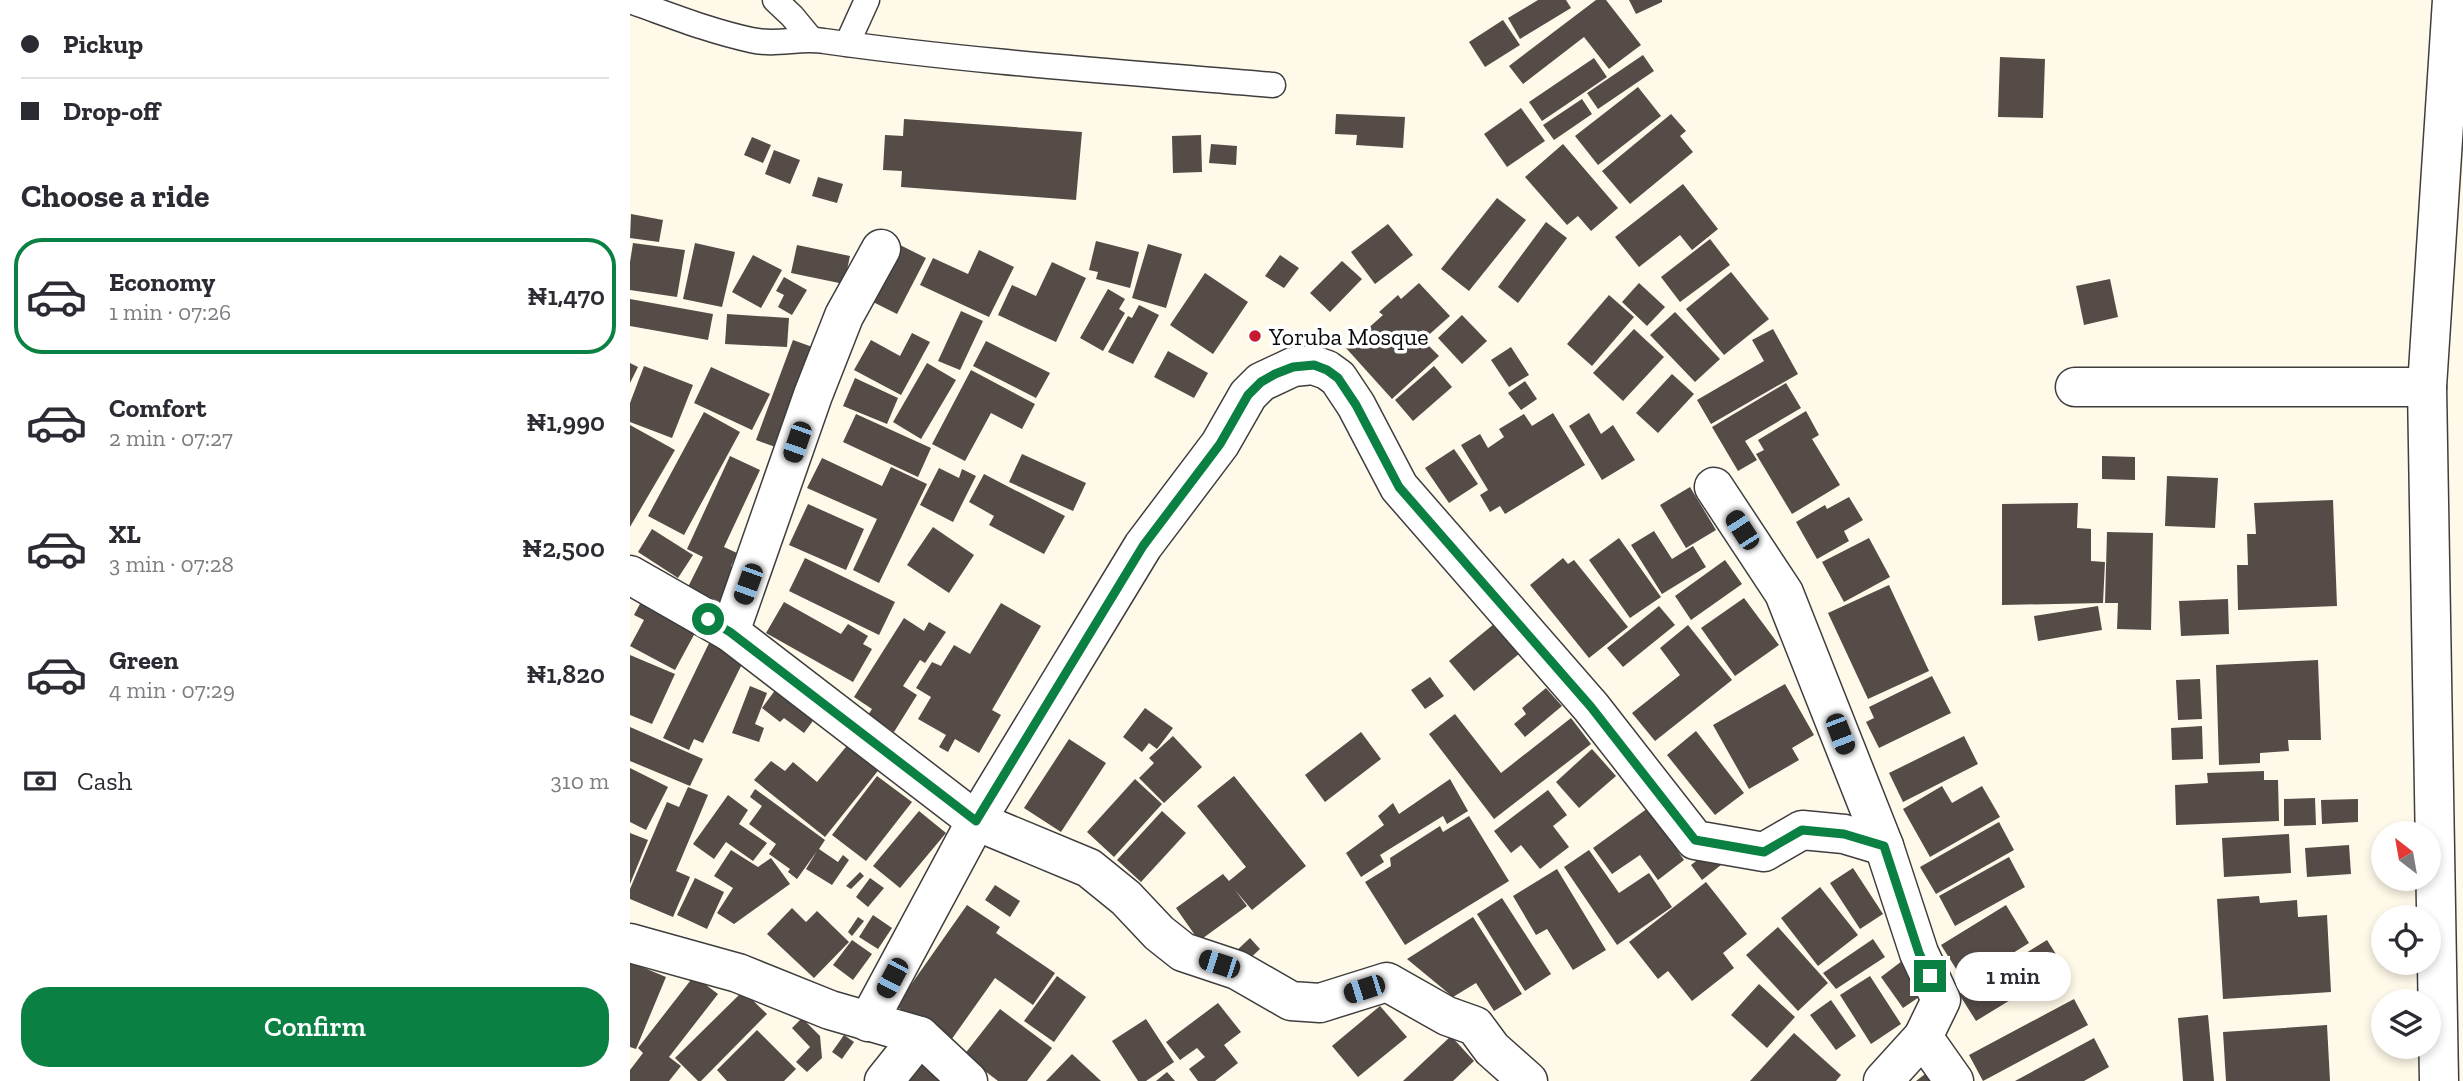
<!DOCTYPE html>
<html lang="en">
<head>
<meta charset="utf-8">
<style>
	body { margin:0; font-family:"Zilla Slab",serif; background:#f7f7f7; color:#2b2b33; height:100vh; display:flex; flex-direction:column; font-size:26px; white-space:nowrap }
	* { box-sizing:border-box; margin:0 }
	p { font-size:23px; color:#7c7c81 }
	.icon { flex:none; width:38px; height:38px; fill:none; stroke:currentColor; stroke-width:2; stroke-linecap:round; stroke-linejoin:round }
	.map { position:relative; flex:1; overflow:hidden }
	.side { display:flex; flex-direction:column; background:#fff; width:630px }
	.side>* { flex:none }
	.hud { display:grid; align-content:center; height:154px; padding:0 21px; background:#fff }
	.needle { width:46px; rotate:329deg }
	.controls { position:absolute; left:1741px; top:821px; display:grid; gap:14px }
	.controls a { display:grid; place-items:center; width:70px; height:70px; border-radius:50%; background:#fff; box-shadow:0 4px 10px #0003; font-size:35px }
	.end { position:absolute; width:32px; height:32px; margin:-16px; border:9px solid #0b8043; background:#fff; box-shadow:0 0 0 4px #fff }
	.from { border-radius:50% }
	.bubble { position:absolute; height:49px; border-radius:24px; background:#fff; box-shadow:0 4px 10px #0003; font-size:23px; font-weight:600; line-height:49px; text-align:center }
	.car { position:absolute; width:21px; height:42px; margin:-21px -10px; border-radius:9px; box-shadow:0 0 5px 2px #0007; background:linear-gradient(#222 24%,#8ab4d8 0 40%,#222 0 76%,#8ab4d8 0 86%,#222 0) }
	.hud b { display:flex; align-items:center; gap:24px; height:66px; font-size:26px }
	.hud b+b { border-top:2px solid #e1e1e2 }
	.hud i { width:18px; height:18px; background:#2b2b33 }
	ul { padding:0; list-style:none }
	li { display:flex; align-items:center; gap:21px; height:116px; margin:0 14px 10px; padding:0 7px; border:4px solid transparent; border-radius:28px }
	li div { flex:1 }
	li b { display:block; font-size:26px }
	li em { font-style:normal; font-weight:600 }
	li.active { border-color:#0b8043 }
	li>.icon { width:63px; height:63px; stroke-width:1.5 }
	h2 { padding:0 21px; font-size:32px; line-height:84px }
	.pay { display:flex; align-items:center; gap:18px; height:77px; padding:0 21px; font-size:26px }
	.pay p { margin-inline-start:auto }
	.primary-button { display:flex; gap:14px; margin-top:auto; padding:14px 21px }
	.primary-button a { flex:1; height:80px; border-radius:28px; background:#0b8043; color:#fff; font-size:28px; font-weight:600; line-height:80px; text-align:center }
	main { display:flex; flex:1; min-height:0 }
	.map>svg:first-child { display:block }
</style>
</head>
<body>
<main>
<section class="side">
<div class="hud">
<b><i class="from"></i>Pickup</b>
<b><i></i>Drop-off</b>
</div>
<h2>Choose a ride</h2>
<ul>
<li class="active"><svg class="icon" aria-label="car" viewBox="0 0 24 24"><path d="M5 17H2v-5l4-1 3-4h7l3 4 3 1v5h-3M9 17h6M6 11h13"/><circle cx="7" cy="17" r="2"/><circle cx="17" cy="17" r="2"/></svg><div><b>Economy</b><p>1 min · 07:26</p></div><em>₦1,470</em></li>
<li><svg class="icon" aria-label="car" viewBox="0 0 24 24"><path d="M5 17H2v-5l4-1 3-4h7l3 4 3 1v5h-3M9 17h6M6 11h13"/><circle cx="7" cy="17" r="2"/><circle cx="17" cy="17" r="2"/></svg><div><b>Comfort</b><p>2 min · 07:27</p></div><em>₦1,990</em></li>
<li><svg class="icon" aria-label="car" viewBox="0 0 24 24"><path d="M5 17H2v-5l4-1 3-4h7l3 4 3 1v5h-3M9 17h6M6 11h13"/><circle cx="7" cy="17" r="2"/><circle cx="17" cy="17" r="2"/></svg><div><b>XL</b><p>3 min · 07:28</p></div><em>₦2,500</em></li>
<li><svg class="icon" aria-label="car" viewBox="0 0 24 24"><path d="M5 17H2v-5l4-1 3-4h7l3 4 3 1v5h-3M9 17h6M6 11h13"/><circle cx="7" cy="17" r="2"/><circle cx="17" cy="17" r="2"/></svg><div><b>Green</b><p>4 min · 07:29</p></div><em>₦1,820</em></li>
</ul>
<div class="pay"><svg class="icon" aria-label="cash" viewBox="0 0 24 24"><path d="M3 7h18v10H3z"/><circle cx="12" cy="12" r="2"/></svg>Cash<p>310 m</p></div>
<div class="primary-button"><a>Confirm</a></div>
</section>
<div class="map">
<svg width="1833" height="1081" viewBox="0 0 1833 1081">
	<rect width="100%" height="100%" fill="#fff9e9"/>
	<g fill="#554b47">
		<polygon points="908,0 936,0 941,8 890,39 878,18"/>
		<polygon points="966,0 976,0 1011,45 979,69 954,37 893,84 879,66"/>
		<polygon points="999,0 1032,0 1032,2 1006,14"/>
		<polygon points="873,20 890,45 855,67 839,42"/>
		<polygon points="1013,55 1024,71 968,109 957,93"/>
		<polygon points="1370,57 1415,59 1413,118 1368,117"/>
		<polygon points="964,58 977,77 912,121 899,102"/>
		<polygon points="1008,87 1031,116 968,165 945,136"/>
		<polygon points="952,99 962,114 924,140 913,125"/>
		<polygon points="891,108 915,141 877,167 854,134"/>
		<polygon points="706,114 775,117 773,148 726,145 727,135 705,134"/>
		<polygon points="1041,114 1056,131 1050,136 1063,152 1000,204 972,171"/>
		<polygon points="274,119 452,132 446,200 271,187 272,171 253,170 255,135 273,136"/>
		<polygon points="571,135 572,172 543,173 542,136"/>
		<polygon points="122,137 141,145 133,163 114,155"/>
		<polygon points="581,144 607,146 606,165 579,163"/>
		<polygon points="933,144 988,208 961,231 948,216 937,225 895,177"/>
		<polygon points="144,150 170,160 160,184 135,174"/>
		<polygon points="188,177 213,184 207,203 182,196"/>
		<polygon points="1053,184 1088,229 1062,250 1050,235 1009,267 985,237"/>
		<polygon points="867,198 896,220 839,291 811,269"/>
		<polygon points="1,214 33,220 29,242 0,238"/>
		<polygon points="916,222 937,238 888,303 868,287"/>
		<polygon points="758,224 783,255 745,284 721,252"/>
		<polygon points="1080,239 1100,265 1050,302 1031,277"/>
		<polygon points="466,241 509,252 500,288 466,279 468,272 459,270"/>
		<polygon points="3,243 55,250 47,297 0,290 0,262"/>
		<polygon points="65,243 105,252 92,307 53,299"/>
		<polygon points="518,244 552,254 536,308 502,298"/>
		<polygon points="167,245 220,256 214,284 161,273"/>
		<polygon points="270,245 296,258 267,314 241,301"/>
		<polygon points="349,250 384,267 359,317 290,285 303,258 338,274"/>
		<polygon points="123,255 152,270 131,308 102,292"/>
		<polygon points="650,255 669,268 654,288 635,276"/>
		<polygon points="712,261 732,279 700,312 680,293"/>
		<polygon points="422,262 456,278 426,342 368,315 382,285 406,296"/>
		<polygon points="1101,272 1139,319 1094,355 1056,309"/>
		<polygon points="575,273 618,302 583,354 540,325"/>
		<polygon points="154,277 177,290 162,315 148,307 154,295 146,291"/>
		<polygon points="1480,279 1488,317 1454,325 1446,286"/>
		<polygon points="789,283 820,316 793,340 809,356 762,399 716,348 753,315 749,312 768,295 771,299"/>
		<polygon points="1009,283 1035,307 1017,326 992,302"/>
		<polygon points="478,289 495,299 489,309 495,313 473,351 450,338"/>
		<polygon points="979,295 1004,317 962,366 937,344"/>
		<polygon points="0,299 83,314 78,340 0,326"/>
		<polygon points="509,305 529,315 503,364 478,352 498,316 502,318"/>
		<polygon points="331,311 353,321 330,370 308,361"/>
		<polygon points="1045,312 1090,359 1065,382 1020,335"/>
		<polygon points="97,314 159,318 157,347 95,344"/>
		<polygon points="832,315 857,341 832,364 808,338"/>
		<polygon points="1004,329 1034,357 993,401 963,373"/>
		<polygon points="1143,329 1168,374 1081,424 1067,400 1134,361 1122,340"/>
		<polygon points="282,333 300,342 271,395 224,370 241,340 270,356"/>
		<polygon points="163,340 188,349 151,449 126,440"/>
		<polygon points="356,341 420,373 406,398 343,366"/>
		<polygon points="881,347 899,375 879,387 861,360"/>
		<polygon points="538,351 578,373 564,398 524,377"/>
		<polygon points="0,363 8,367 0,383"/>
		<polygon points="297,363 326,380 291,439 263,422"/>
		<polygon points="14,366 63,385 42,438 0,422 0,403"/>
		<polygon points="804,366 822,387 783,421 765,400"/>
		<polygon points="81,367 140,394 122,430 64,403"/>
		<polygon points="341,370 405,404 392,429 361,413 335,461 302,444"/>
		<polygon points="1042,374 1064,394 1028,433 1006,413"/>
		<polygon points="225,378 268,398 257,424 213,406"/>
		<polygon points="895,381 907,399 891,410 878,393"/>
		<polygon points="1156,383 1171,408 1115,441 1127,460 1108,471 1082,427"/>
		<polygon points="1176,411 1189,435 1182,439 1210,485 1162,514 1126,454 1134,450 1128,440"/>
		<polygon points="74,412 110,432 54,535 18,516"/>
		<polygon points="923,413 955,465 875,514 870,506 860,512 850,495 858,490 831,445 850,434 858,448 874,437 869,429 894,414 902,426"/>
		<polygon points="959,413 971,434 983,425 1005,460 972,480 939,426"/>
		<polygon points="226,414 301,448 288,477 213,442"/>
		<polygon points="0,425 45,450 0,527"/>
		<polygon points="824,449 848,484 819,503 795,468"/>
		<polygon points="392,454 456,483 443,511 379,482"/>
		<polygon points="100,456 130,470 94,547 107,553 101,566 113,571 98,606 58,587 73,557 57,549"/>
		<polygon points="1472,456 1505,457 1505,480 1472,479"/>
		<polygon points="192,458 252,486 261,467 297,484 249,583 223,570 247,519 177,488"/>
		<polygon points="309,468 329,478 332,469 346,476 323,522 290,505"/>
		<polygon points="354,474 435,516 414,554 359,525 364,516 339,502"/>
		<polygon points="1537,476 1588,478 1585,528 1535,526"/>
		<polygon points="1060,487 1086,530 1056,548 1030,505"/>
		<polygon points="1219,497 1233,520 1214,531 1219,541 1187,559 1166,522 1195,505 1197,509"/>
		<polygon points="1703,500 1707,606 1608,610 1607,565 1618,565 1617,534 1626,534 1624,503"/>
		<polygon points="1448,503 1447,528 1461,529 1461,561 1475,562 1473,603 1372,605 1372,504"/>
		<polygon points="178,504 234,529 216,570 159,545"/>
		<polygon points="303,527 344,555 319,593 277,565"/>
		<polygon points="22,529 63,555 48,578 8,552"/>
		<polygon points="1024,531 1042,559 1063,546 1076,567 1032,594 1001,545"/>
		<polygon points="1477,532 1523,533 1521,630 1487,629 1488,603 1475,603"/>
		<polygon points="989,538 1031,597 1000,618 959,560"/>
		<polygon points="1239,538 1260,577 1214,602 1192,562"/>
		<polygon points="175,558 265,602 249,635 159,591"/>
		<polygon points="933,558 938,564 944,560 998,627 959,658 900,585"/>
		<polygon points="1095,560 1112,584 1061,620 1045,596"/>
		<polygon points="1259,585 1299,671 1238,699 1198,613"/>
		<polygon points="1114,598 1149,645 1105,676 1071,628"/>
		<polygon points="1598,599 1599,634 1551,636 1549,601"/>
		<polygon points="11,602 66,631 45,670 0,646 14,620 4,615"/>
		<polygon points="154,602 211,634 218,624 238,636 233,644 242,649 223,682 136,633"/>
		<polygon points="371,603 411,626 362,710 371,715 349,753 325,739 318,752 309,747 316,735 288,719 301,697 286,688 302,662 311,666 324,645 340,654"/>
		<polygon points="1029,606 1045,625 993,667 977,648"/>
		<polygon points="1468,606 1472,630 1408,641 1404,616"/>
		<polygon points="274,618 294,631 299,622 316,632 295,663 290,660 273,686 287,695 264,732 238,715 242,709 224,697"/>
		<polygon points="870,619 895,649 844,691 819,661"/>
		<polygon points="1058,625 1102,680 1025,741 1002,713 1050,675 1030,648"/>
		<polygon points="81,639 116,656 73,743 64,739 59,750 33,738"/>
		<polygon points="0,655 45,674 22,724 0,715"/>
		<polygon points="1688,660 1691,740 1658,740 1659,751 1630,753 1630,763 1589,765 1586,665"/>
		<polygon points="1302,676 1321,713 1249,748 1236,722 1244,718 1239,707"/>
		<polygon points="800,677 814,696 795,709 781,690"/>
		<polygon points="1570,679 1572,719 1548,720 1546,680"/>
		<polygon points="1155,684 1184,735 1162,748 1169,760 1119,789 1083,725"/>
		<polygon points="120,686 137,693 125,724 134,728 129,742 102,733"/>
		<polygon points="916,688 932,706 895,737 884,724 896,714 892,708"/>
		<polygon points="146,689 185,718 174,733 154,718 150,722 132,708"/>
		<polygon points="515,708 543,728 527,749 519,743 512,752 493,737"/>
		<polygon points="825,714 871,773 941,718 961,744 864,819 799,734"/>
		<polygon points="1572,726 1573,759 1542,760 1541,728"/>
		<polygon points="0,727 73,759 60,786 0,761"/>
		<polygon points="1066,731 1114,793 1085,815 1037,755"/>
		<polygon points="731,732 751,759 695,802 675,775"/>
		<polygon points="543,736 572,767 534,803 509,778 524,763 519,758"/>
		<polygon points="1334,736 1348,764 1273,802 1259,773"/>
		<polygon points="439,739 476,763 431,832 394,808"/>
		<polygon points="220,742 251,767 195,837 124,780 141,761 155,771 163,762 187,782"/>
		<polygon points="962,749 986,776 949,808 926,782"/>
		<polygon points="0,768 38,787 16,830 0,822"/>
		<polygon points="1634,771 1634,780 1648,780 1649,821 1546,825 1545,785 1578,783 1577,773"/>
		<polygon points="247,776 282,802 236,861 202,835"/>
		<polygon points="604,776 676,866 622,910 605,890 617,906 569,941 546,908 593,874 599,881 616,867 567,806"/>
		<polygon points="505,779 532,804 484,857 457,832"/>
		<polygon points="820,779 838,811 817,824 813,816 750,855 754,862 731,877 716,853 754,825 748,816 763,803 769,814"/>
		<polygon points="1312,786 1322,803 1352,786 1370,817 1300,857 1273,809"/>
		<polygon points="58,787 78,795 46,871 60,877 43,917 0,899 0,889 37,802 49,807"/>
		<polygon points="125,789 195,840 189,849 208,862 213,855 219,860 202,885 176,869 187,851 167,879 158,872 160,869 139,854 146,844 119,824 132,806 120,797"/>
		<polygon points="918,790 937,815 923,826 939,847 910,869 891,845 881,853 864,831"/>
		<polygon points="98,795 118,810 109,824 137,843 123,861 96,842 84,859 63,844"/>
		<polygon points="1685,798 1686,825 1654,826 1654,799"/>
		<polygon points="1728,799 1728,822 1692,824 1691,800"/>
		<polygon points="1018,808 1054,860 1028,880 1010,855 982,874 963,848"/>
		<polygon points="289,811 316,833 270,888 243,866"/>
		<polygon points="532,811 556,833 511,882 487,860"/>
		<polygon points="839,816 879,881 775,945 735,882 761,866 760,858 810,826 813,832"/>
		<polygon points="1369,822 1384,850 1306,894 1290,867"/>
		<polygon points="0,833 18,840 0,884"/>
		<polygon points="1659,834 1661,873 1594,877 1592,838"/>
		<polygon points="1719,845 1721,874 1677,877 1675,848"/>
		<polygon points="101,850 128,867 141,858 160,884 104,924 87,913 103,888 84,876"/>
		<polygon points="959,850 989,893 1019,873 1042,907 987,945 934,867"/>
		<polygon points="1079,851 1091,865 1072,880 1061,865"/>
		<polygon points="1379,857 1395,887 1325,926 1309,896"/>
		<polygon points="1223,868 1253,914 1230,929 1200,883"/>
		<polygon points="927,869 976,950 943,970 917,929 906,935 883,896"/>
		<polygon points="230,872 234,876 221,889 216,886"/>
		<polygon points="65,878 94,892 77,929 47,915"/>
		<polygon points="240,878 254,888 238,907 226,897"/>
		<polygon points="1076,882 1117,934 1093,953 1104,968 1062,1001 1038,971 1028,979 999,942"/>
		<polygon points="365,885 390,901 380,917 355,900"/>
		<polygon points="1190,887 1228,935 1188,966 1151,918"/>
		<polygon points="1629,896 1630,903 1667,900 1668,917 1697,915 1701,992 1593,999 1587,899"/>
		<polygon points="872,898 921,974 895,991 847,914"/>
		<polygon points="337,905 370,927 366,933 425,973 403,1005 365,978 319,1043 266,1006"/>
		<polygon points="1376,905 1399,943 1335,983 1311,945"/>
		<polygon points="162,908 176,922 187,911 219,942 184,978 137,934"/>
		<polygon points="243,915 262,928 248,949 229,937"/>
		<polygon points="228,917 234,921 222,936 218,932"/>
		<polygon points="843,917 892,994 864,1011 846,983 823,997 777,959"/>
		<polygon points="1148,927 1198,983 1168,1011 1116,955"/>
		<polygon points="620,938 630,949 615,963 605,952"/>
		<polygon points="1243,939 1255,957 1206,989 1193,973"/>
		<polygon points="222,940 242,954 223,980 203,965"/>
		<polygon points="1417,940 1434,967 1346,1021 1329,994"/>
		<polygon points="1272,961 1295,993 1273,1008 1251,977"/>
		<polygon points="0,962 36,977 6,1049 0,1047"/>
		<polygon points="64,976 88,994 39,1057 51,1066 39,1081 0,1081 0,1070 13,1053 8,1048"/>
		<polygon points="427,976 456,997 424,1042 394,1021"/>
		<polygon points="1240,976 1271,1024 1241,1044 1210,995"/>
		<polygon points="1129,984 1165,1017 1137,1048 1101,1015"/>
		<polygon points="113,991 137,1014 71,1081 68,1081 45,1058"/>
		<polygon points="1444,999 1458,1025 1353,1081 1339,1055"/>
		<polygon points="1201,1000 1226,1036 1206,1050 1180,1015"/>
		<polygon points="588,1003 611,1032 594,1045 608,1063 585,1081 568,1081 559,1069 575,1057 567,1048 550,1060 536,1042"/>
		<polygon points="750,1006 777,1037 728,1077 702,1046"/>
		<polygon points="370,1009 422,1048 397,1081 368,1081 334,1055"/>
		<polygon points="1578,1015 1584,1081 1553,1081 1548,1018"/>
		<polygon points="172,1018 190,1036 192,1058 177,1072 166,1062 180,1047 162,1028"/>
		<polygon points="516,1019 544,1062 516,1081 508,1081 482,1041"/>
		<polygon points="1697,1025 1700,1081 1596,1081 1593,1032"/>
		<polygon points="127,1030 166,1069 154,1081 97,1081 87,1070"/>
		<polygon points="1164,1033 1211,1075 1206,1081 1120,1081"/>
		<polygon points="214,1035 224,1042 212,1059 202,1052"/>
		<polygon points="821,1036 844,1061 823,1081 773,1081"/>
		<polygon points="1464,1038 1479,1067 1454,1081 1385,1081"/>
		<polygon points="294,1048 324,1081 278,1081"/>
		<polygon points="442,1054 471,1081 416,1081"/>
		<polygon points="1299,1071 1306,1081 1286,1081"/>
		<polygon points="537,1072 545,1081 526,1081"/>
	</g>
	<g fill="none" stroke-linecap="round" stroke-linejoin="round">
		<g stroke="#3e3e3e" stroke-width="27">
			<g id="lane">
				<polyline points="145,0 162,16 181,39"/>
				<path d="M 0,1 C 40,15 79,31 121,40 C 146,46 170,37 194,41 C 343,62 493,72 643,85"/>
				<polyline points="217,44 237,0"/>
			</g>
		</g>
		<g stroke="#3e3e3e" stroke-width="41">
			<g id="street">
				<polyline points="1445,387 1797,387"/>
				<polyline points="1084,487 1154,593 1254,846 1289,953 1311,1000 1293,1037 1253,1081"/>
				<polyline points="0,575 100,632 346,821 459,868 496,898 529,933 553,952 607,970 661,1001 690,1003 757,982 817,1016 845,1026 862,1049 898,1081"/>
				<polyline points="100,632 183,395 214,316 251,249"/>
				<polyline points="0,943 108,973 200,1010 290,1036 338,1081"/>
				<polyline points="238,1022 346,821 513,546 590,444 618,395 631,382 663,367 683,365 697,370 708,378 726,405 769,487 961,707 1065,840 1134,852 1172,830 1214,834 1254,846"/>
				<polyline points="1293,1037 1324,1081"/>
				<polyline points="254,1081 290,1036"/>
				<polyline points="1809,1081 1797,387 1822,0"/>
			</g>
		</g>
		<use href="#lane" stroke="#fff" stroke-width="24"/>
		<use href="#street" stroke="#fff" stroke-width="38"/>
	</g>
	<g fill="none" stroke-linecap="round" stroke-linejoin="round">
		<polyline stroke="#0b8043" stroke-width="9" points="78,619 100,632 346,821 513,546 590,444 618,395 631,382 645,374 663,367 684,365 697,370 708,378 726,405 769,487 961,707 1065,840 1134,852 1172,830 1214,834 1254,846 1289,953 1300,976"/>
	</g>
	<circle fill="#c51a30" stroke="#fff" stroke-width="2.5" cx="625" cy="336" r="7"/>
	<g text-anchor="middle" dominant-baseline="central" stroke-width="7" stroke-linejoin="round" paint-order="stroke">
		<g font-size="24" fill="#0b0b0b" stroke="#fff" text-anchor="start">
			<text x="639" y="336">Yoruba Mosque</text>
		</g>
	</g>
</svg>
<div class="controls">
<a><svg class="needle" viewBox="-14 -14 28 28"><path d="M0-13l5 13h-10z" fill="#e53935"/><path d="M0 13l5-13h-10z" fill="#7c7c81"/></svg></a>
<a><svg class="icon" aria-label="locate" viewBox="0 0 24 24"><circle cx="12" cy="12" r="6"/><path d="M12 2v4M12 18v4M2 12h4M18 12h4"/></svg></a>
<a><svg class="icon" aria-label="layers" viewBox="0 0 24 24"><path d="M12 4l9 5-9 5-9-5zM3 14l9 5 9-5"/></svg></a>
</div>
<i class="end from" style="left:78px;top:619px"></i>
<i class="end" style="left:1300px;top:976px"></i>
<div class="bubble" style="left:1325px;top:952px;width:116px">1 min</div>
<i class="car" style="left:167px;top:442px;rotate:199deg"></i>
<i class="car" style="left:1112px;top:530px;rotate:327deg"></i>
<i class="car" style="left:118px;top:584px;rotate:200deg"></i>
<i class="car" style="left:1210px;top:734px;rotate:159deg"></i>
<i class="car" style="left:589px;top:964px;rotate:288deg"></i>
<i class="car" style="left:262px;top:978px;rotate:208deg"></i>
<i class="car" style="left:734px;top:989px;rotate:252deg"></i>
</div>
</main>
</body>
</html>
